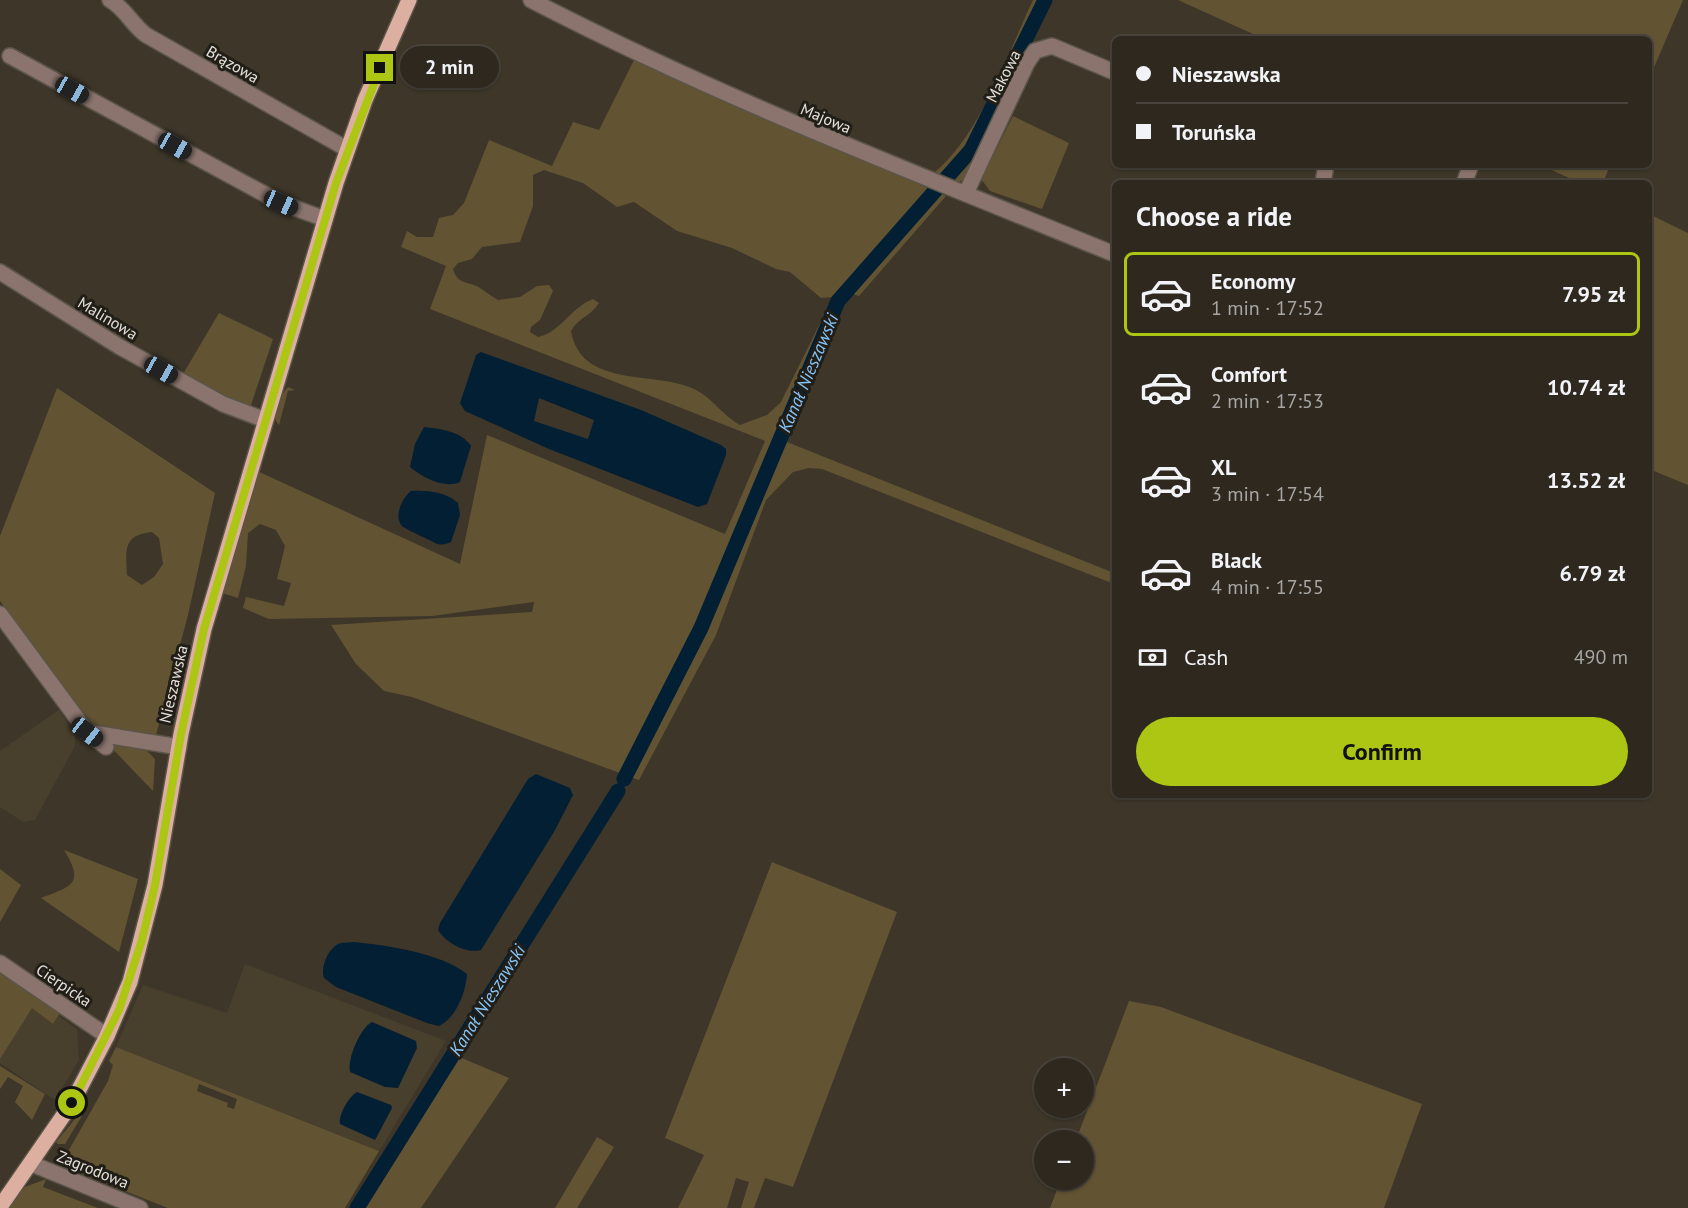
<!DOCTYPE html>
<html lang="en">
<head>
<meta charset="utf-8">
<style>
	body { margin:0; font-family:"PT Sans",sans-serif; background:#363028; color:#f1f3f6; height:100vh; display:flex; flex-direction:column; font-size:22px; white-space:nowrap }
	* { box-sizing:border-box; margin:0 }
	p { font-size:20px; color:#a7a6a4 }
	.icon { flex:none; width:33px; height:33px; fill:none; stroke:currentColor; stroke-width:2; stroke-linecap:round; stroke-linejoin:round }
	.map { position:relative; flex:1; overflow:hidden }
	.side { position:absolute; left:1112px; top:180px; width:540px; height:618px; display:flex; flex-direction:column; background:#2e281f; border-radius:9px; box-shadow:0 2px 4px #0004,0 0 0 2px #49443d }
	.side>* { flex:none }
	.hud { position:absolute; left:1112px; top:36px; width:540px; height:132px; border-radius:9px; box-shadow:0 2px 4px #0004,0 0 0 2px #49443d; display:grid; align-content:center; height:132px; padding:0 24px; background:#2e281f }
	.buttons { position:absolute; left:1034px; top:1058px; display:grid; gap:12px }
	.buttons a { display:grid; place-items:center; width:60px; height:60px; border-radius:50%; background:#2e281f; box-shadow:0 2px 4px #0004,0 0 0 2px #49443d; font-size:30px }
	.end { position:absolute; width:27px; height:27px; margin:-14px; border:8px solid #acc613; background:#111; box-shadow:0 0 0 3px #111 }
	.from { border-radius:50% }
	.bubble { position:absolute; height:42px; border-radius:21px; background:#2e281f; box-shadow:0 2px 4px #0004,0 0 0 2px #49443d; font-size:20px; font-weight:600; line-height:42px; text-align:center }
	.car { position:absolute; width:18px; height:36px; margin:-18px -9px; border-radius:8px; box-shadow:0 0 4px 2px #0007; background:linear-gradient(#222 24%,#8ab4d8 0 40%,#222 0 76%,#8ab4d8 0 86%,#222 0) }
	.hud b { display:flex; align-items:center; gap:21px; height:57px; font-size:22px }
	.hud b+b { border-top:2px solid #49443d }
	.hud i { width:15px; height:15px; background:#f1f3f6 }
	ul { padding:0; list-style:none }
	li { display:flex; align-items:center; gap:18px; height:84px; margin:0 12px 9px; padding:0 12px; border:3px solid transparent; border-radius:9px }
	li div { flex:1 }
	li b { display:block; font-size:22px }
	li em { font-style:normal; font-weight:600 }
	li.selected { border-color:#acc613 }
	li>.icon { width:54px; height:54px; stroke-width:1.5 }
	h2 { padding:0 24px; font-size:27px; line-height:72px }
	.pay { display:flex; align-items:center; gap:15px; height:66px; padding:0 24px; font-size:22px }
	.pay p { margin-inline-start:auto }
	.cta { display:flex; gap:12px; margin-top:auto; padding:12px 24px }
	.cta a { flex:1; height:69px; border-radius:36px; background:#acc613; color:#111; font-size:24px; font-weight:600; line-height:69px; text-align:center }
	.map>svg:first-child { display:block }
</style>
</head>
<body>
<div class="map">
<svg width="1688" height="1208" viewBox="0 0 1688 1208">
	<rect width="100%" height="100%" fill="#3d3629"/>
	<g fill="#493f2d">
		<polygon points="59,710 75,735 75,746 35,820 23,822 0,807 0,751"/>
		<polygon points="245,964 446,1041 379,1151 116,1047 143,985 227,1013"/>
		<polygon points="31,997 77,1029 79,1060 55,1100 0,1063 0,1046"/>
	</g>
	<g fill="#625333" fill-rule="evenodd">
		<path d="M 1033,0 L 1049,0 L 966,178 L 954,185 L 934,173 C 981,134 1007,55 1033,0 Z"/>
		<polygon points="1178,0 1683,0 1649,79 1648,39 1264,39"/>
		<path d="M 634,60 L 946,196 L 859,296 L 849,293 L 782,440 L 1114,573 L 1114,584 L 822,469 L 809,468 L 793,472 L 766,500 L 716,635 L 639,780 L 412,697 L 384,691 L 356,664 L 331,625 L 532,612 L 534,602 L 432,616 L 269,619 L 243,608 L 246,597 L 284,606 L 291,583 L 277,579 L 285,546 L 276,530 L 260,524 L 248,533 L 246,566 L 238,598 L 222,593 L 257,471 L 460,564 L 487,435 L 725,534 L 765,441 L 430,309 L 446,266 L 401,247 L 407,231 L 417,237 L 433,237 L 439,218 L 453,215 L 464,203 L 489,140 L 552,166 L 573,122 L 599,130 ZM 544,170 L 583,183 L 617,207 L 634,202 L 677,231 L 732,248 L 776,269 L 790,272 L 821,298 L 833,297 L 781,402 L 767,415 L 740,425 C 722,415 711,396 692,388 C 652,371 581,388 571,331 C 578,318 591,316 599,303 L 593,299 C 571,307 560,333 538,337 L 530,332 L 531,327 L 540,320 L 553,291 L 549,285 L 537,286 L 520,297 L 498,300 C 491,296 486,292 480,288 C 469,281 457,285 453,269 L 458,263 L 472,259 L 482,247 L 520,242 L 533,206 L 533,175 Z"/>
		<polygon points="1013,116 1069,143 1042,209 990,191 981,179"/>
		<polygon points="1541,165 1610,165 1603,183 1580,183"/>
		<polygon points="1649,214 1688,233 1688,485 1649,469"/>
		<polygon points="219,313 273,339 250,408 183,374"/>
		<path d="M 288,387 L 295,390 L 288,391 L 279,425 C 269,415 280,396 288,387 Z"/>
		<path d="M 57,388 L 215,493 L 188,615 L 156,735 L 92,725 L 0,601 L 0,536 ZM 152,532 L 159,538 L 163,564 L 154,577 L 142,585 L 127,575 C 126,551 122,535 152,532 Z"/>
		<polygon points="104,740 146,750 155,759 153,791"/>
		<path d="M 64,850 L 138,879 L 119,952 L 41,898 C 72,886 85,884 64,850 Z"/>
		<polygon points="772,862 897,912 793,1187 765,1178 754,1208 741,1208 749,1182 736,1178 727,1208 678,1208 704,1155 665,1138"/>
		<polygon points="0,869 21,885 0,922"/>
		<polygon points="0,971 60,1013 53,1024 32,1008 0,1059"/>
		<polygon points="1129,1001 1161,1007 1422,1104 1384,1208 1050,1208 1061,1179 1083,1179 1083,1140 1076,1140"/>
		<path d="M 116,1047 L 379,1151 L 345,1208 L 168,1208 L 64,1167 L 65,1157 L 108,1081 L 113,1065 L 109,1061 ZM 199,1084 L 237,1099 L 234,1109 L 227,1107 L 228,1103 L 197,1091 Z"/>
		<polygon points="457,1056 509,1078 421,1208 365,1208"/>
		<polygon points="0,1066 45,1094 32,1120 15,1102 23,1086 8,1077 0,1089"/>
		<polygon points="84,1108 86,1109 65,1144 58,1144 56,1142"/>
		<polygon points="597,1137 614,1147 577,1208 555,1208"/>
		<polygon points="46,1179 43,1187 98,1208 7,1208 25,1187"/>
	</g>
	<g fill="#021f34" fill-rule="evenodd">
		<path d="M 481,352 L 641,410 L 721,445 L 726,449 L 726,455 L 707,504 L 698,507 L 549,449 L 465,411 L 460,403 L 476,355 ZM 539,398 L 594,420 L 588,439 L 534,421 Z"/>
		<path d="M 424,427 C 441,429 461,431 471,446 L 460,482 C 445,489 423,478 410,467 L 415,444 Z"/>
		<path d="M 411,491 C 427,490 446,492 458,503 L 460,515 L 451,542 C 447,544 442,545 437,544 C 432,541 405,529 402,526 C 393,516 403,497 411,491 Z"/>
		<path d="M 536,774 L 570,788 L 573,795 L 554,832 L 481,950 C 466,954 446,943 438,930 L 440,923 L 528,779 Z"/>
		<path d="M 353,942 C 386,945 441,953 467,974 C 466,992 456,1018 439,1026 L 427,1023 L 336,987 L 324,978 C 320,968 328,949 338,944 C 342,942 348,943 353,942 Z"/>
		<path d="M 372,1022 L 416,1041 L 417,1048 L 398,1088 L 385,1087 L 350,1072 C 347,1059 360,1028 372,1022 Z"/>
		<path d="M 357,1092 L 391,1105 L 392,1108 L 375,1140 L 340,1124 C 338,1115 349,1096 357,1092 Z"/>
	</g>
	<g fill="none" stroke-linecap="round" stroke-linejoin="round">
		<g stroke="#021f34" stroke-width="15">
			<polyline points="624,779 701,628 838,301 971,150 1045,0"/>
			<polyline points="357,1208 618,791"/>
		</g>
		<g stroke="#5b5549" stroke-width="18">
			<g id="minor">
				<path d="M 110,0 C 126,9 132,25 146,35 L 347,149"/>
				<path d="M 531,0 C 720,98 918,174 1114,254"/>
				<polyline points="10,56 281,203 325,219"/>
				<polyline points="1323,183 1326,165"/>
				<polyline points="1464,183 1471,165"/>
				<polyline points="966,193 1027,63 1035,51 1052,46 1114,72"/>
				<polyline points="0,272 120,347 223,404 265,420"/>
				<polyline points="0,614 87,732 106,747"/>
				<polyline points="87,732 179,747"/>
				<polyline points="0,963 107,1036"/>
				<polyline points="32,1164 140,1208"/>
			</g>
		</g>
		<g stroke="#5b5549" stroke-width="18">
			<polyline id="major" points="0,1207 72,1103 107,1036 130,982 155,885 181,734 204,629 336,183 365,100 409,0"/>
		</g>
		<use href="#minor" stroke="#8a746d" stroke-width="15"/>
		<use href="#major" stroke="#dcafa1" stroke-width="15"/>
	</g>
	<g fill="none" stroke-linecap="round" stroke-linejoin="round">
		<polyline stroke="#acc613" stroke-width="8" points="72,1103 119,1010 142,940 155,885 181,734 204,629 336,183 380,68"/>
	</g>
	<g text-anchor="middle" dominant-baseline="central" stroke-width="6" stroke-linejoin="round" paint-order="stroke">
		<g font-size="16" fill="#e5e1d9" stroke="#211e18">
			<text transform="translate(233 64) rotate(30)">Brązowa</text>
			<text transform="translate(1003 76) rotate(-63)">Makowa</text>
			<text transform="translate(826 118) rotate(23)">Majowa</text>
			<text transform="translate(108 318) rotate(31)">Malinowa</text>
			<text transform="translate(173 684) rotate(-77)">Nieszawska</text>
			<text transform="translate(64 985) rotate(34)">Cierpicka</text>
			<text transform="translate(93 1169) rotate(22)">Zagrodowa</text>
		</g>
		<g font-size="18" font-style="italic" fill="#87c5f8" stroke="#211e18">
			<text transform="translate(808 373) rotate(-67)">Kanał Nieszawski</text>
			<text transform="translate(487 1000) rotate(-58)">Kanał Nieszawski</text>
		</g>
	</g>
</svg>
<div class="buttons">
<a>+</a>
<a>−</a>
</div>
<i class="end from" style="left:72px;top:1103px"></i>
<i class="end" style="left:380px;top:68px"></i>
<div class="bubble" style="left:400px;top:46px;width:99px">2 min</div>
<i class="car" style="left:72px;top:90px;rotate:119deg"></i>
<i class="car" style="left:175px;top:146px;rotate:119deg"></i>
<i class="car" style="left:281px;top:203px;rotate:114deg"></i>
<i class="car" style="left:161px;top:370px;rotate:119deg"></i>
<i class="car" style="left:87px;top:732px;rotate:128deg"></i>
<div class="hud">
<b><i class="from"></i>Nieszawska</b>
<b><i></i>Toruńska</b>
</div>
<section class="side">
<h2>Choose a ride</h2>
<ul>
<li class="selected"><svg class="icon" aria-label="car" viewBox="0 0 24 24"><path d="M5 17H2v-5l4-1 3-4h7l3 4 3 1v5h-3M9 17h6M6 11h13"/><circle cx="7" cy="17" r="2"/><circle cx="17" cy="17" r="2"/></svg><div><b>Economy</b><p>1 min · 17:52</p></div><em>7.95 zł</em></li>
<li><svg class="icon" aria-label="car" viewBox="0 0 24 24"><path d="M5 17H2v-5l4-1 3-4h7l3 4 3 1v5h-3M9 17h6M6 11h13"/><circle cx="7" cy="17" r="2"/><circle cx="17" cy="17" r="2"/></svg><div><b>Comfort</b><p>2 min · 17:53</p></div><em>10.74 zł</em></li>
<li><svg class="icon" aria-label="car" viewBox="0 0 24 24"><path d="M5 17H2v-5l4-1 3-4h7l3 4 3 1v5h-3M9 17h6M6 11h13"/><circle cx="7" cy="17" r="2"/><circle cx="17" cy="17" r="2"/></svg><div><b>XL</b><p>3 min · 17:54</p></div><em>13.52 zł</em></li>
<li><svg class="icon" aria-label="car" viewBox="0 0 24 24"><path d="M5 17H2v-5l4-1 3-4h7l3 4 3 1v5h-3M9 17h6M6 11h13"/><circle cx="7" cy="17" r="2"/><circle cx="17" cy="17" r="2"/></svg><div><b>Black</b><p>4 min · 17:55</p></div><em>6.79 zł</em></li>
</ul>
<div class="pay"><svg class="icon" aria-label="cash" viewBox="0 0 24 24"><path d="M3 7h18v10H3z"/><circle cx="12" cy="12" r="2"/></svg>Cash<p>490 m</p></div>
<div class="cta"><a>Confirm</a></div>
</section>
</div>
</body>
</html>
